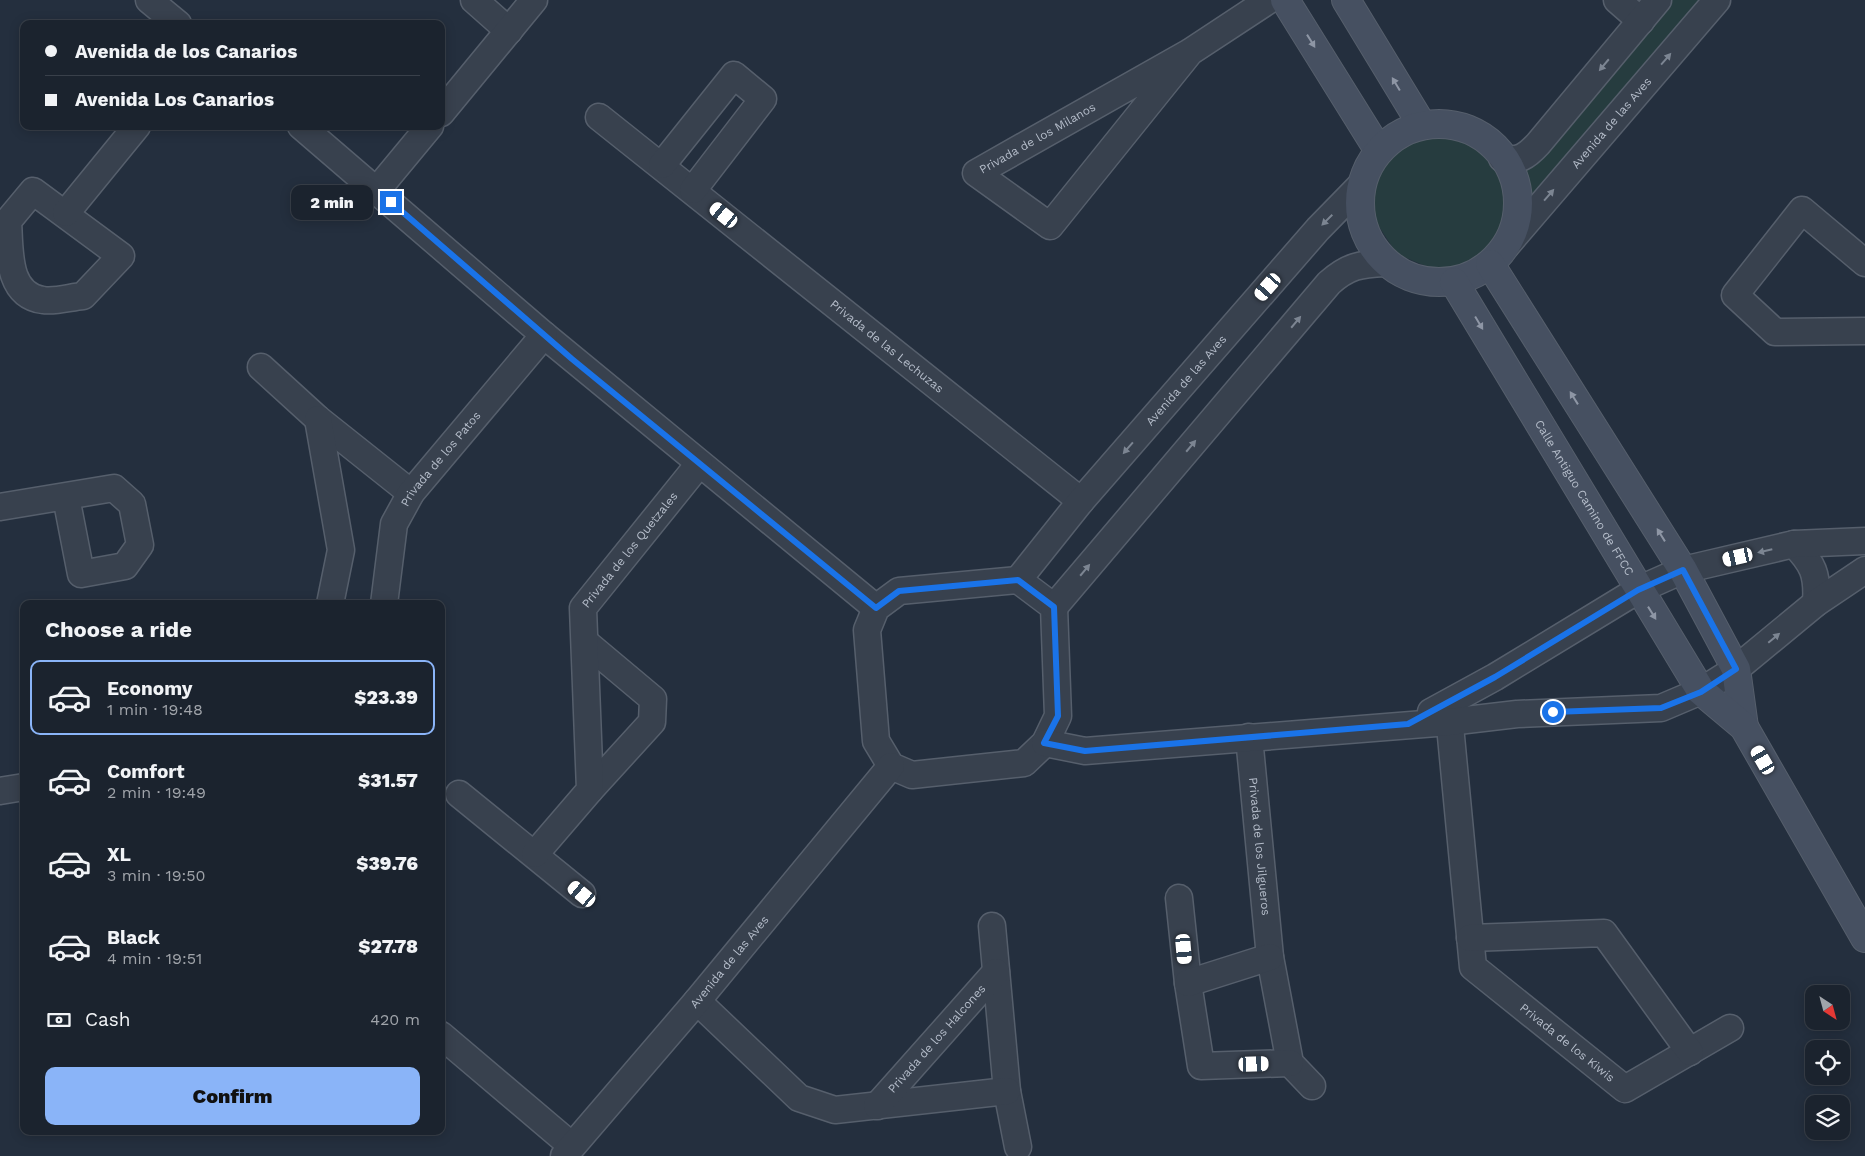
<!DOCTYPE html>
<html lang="en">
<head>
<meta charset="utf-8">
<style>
	body { margin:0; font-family:"Work Sans",sans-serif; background:#242b36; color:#f1f3f6; height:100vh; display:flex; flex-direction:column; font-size:19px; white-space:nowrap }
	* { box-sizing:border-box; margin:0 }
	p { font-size:16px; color:#a0a4aa }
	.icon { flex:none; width:28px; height:28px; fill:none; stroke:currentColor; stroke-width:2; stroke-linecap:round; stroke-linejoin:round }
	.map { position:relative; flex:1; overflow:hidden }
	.panel { position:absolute; left:20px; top:600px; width:425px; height:535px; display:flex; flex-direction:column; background:#1b232e; border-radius:10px; box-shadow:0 2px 12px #0003,0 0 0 1px #39404a }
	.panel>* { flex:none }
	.banner { position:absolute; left:20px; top:20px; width:425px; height:110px; border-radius:10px; box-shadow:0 2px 12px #0003,0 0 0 1px #39404a; display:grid; align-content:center; height:110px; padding:0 25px; background:#1b232e }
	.needle { width:32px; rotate:144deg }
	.tools { position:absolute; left:1805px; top:985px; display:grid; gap:10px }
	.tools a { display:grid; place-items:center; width:45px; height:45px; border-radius:10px; background:#1b232e; box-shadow:0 2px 12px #0003,0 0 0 1px #39404a; font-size:25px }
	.end { position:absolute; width:22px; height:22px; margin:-11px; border:6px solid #1a73e8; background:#fff; box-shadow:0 0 0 2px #fff }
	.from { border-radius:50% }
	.bubble { position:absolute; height:35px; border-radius:10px; background:#1b232e; box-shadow:0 2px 12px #0003,0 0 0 1px #39404a; font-size:16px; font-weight:800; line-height:35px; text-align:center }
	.car { position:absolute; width:15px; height:30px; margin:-15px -8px; border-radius:6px; box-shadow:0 0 4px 1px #0007; background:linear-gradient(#fff 24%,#345 0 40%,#fff 0 76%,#345 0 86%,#fff 0) }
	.banner b { display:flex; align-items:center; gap:18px; height:48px; font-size:19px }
	.banner b+b { border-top:1px solid #39404a }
	.banner i { width:12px; height:12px; background:#f1f3f6 }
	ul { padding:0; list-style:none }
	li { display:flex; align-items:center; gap:15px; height:75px; margin:0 10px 8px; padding:0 15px; border:2px solid transparent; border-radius:10px }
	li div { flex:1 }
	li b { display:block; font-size:19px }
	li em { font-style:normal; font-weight:800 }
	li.selected { border-color:#8ab4f8 }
	li>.icon { width:45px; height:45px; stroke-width:1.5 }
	h2 { padding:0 25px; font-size:22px; line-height:60px }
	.pay { display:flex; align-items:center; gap:12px; height:55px; padding:0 25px; font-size:19px }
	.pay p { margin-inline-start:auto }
	.button { display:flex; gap:10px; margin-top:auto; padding:10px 25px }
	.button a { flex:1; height:58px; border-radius:10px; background:#8ab4f8; color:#111; font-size:20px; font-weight:800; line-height:58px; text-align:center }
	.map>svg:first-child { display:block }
</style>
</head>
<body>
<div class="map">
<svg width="1865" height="1156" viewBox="0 0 1865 1156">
	<rect width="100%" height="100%" fill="#242f3e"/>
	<polygon fill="#263c3f" points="1670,0 1709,0 1527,201 1503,239 1486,257 1461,269 1428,267 1397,254 1372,216 1372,179 1403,141 1430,133 1482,141 1511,184"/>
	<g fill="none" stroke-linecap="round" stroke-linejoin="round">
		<g stroke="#565f6c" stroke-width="29">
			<g id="street">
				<polyline points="149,0 178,24"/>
				<polyline points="474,0 509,31"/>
				<polyline points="1617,0 1641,21"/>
				<path id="s1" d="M 1190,52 L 1050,226 L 976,173 L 1190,52 L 1269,0"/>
				<polyline points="441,113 534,0"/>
				<path id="s2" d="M 599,117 L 1081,501"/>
				<polyline points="301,126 544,335 876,608"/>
				<path d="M 1502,158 C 1519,162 1527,156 1538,144 L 1658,0"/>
				<polyline points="662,165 734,75 763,99 693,190"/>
				<polyline points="377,190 430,126"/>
				<path d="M 33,191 L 121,256 L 83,296 C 71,297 55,302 43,300 C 6,295 10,249 8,221 Z"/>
				<polyline points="66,213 137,126"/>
				<path id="s3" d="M 1506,246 L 1717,0"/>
				<polyline points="1865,263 1802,210 1735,295 1775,332 1865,331"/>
				<polyline points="261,367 318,419 411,493"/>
				<polyline points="318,419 341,550 330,604"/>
				<polyline points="0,507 114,488 132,504 140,545 125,566 81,574 66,497"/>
				<path d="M 1794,544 C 1813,564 1818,574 1816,603"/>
				<polygon points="1018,580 1054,607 1058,716 1045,743 1024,763 912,775 891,766 876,741 867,630 876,608 899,591"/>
				<path id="s4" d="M 1018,580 L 1081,501 L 1318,229 L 1361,185"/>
				<path id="s5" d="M 384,604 L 394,524 L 411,493 L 544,335"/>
				<path d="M 1054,607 L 1329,283 C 1348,266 1360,264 1385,263"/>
				<polyline points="585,642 653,699 652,722 590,790"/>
				<path id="s6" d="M 1448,705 L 1473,967 L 1625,1089 L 1730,1028"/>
				<polyline points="1431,712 1495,677 1638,590 1683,570 1794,544 1865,541"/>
				<path id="s7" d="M 1249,737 L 1270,957 L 1290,1063 L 1312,1086"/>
				<polyline points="1045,743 1085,751 1449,722 1517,714 1661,708 1701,691 1736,669 1816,603 1865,570"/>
				<polyline points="0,791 24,787"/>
				<polyline points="459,794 582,894"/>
				<path id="s8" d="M 535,854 L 590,790 L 583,608 L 699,464"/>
				<polyline points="1179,898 1188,983 1201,1066 1290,1063"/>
				<polyline points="992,926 1007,1091 1018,1147"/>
				<polyline points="1470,938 1604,933 1690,1052"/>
				<polyline points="1188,983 1270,957"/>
				<polyline points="697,1001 799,1098 835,1110 1007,1091"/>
				<polyline points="441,1035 572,1146"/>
				<path id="s9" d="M 877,1106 L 996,972"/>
				<path id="s10" d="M 564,1156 L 697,1001 L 891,766"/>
			</g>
		</g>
		<g stroke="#565f6c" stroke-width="30">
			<g id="secondary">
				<polyline points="1285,0 1379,151"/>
				<polyline points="1346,0 1422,125"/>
				<circle cx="1439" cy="203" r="79"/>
				<polyline points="1490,264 1683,570 1736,669 1744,727"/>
				<path id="s11" d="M 1454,282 L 1701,691 L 1744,727 L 1865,938"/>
			</g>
		</g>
		<use href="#street" stroke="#38414e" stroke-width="26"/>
		<use href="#secondary" stroke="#465061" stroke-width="28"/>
	</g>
	<defs><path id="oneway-solid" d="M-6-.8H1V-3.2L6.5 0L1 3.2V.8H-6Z" transform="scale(1.25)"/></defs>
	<g fill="#8e96a5">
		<use href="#oneway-solid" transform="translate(1311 41) rotate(58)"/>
		<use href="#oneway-solid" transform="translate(1396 84) rotate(-121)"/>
		<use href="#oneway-solid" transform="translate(1479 323) rotate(59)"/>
		<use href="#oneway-solid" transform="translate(1574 398) rotate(-122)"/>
		<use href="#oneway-solid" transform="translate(1661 535) rotate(-122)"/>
		<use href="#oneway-solid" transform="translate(1652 613) rotate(58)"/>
	</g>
	<g fill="#7c8592">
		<use href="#oneway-solid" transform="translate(1666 59) rotate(-49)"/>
		<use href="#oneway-solid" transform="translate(1604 65) rotate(130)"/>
		<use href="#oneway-solid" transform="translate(1549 195) rotate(-49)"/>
		<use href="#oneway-solid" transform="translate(1327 220) rotate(135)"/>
		<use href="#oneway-solid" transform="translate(1296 322) rotate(-50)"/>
		<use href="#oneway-solid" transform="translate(1191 446) rotate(-50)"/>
		<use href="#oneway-solid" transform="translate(1128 448) rotate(131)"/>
		<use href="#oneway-solid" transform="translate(1765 551) rotate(167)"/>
		<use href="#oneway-solid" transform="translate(1085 570) rotate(-50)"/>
		<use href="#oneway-solid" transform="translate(1774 638) rotate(-40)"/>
	</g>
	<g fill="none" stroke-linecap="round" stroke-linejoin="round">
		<polyline stroke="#1a73e8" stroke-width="6" points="391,202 572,359 876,608 899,591 1018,580 1054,607 1058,716 1044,743 1085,751 1408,724 1495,677 1638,590 1683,570 1736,669 1701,692 1661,708 1553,712"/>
	</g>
	<g text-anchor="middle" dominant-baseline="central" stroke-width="4" stroke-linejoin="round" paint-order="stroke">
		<g font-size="12" fill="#b4bcc9" stroke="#1d2633">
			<text stroke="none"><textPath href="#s3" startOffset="162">Avenida de las Aves</textPath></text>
			<text stroke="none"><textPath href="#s1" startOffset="385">Privada de los Milanos</textPath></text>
			<text stroke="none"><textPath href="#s2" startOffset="368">Privada de las Lechuzas</textPath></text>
			<text stroke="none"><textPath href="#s4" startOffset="261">Avenida de las Aves</textPath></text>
			<text stroke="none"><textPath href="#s5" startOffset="161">Privada de los Patos</textPath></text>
			<text stroke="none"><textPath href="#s11" startOffset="252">Calle Antiguo Camino de FFCC</textPath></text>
			<text stroke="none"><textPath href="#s8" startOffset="341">Privada de los Quetzales</textPath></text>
			<text stroke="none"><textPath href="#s7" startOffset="110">Privada de los Jilgueros</textPath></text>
			<text stroke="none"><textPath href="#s10" startOffset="255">Avenida de las Aves</textPath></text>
			<text stroke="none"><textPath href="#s9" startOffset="90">Privada de los Halcones</textPath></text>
			<text stroke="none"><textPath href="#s6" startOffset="384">Privada de los Kiwis</textPath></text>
		</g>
	</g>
</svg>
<div class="tools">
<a><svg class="needle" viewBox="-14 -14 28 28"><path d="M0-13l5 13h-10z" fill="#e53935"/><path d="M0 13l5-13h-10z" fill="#a0a4aa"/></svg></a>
<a><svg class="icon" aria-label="locate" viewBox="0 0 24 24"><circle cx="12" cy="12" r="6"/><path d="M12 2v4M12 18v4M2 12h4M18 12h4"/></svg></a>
<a><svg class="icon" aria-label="layers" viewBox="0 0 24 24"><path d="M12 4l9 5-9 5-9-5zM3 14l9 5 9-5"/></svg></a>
</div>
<i class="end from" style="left:1553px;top:712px"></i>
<i class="end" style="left:391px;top:202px"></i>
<div class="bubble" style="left:291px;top:185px;width:82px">2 min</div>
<i class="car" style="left:724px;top:215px;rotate:309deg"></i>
<i class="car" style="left:1268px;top:287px;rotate:221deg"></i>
<i class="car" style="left:1738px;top:557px;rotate:257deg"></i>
<i class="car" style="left:1763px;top:760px;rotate:330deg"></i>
<i class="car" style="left:582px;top:894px;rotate:310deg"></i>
<i class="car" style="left:1184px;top:949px;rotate:175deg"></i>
<i class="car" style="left:1254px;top:1064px;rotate:88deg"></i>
<div class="banner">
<b><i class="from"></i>Avenida de los Canarios</b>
<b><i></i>Avenida Los Canarios</b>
</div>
<section class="panel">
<h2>Choose a ride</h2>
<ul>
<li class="selected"><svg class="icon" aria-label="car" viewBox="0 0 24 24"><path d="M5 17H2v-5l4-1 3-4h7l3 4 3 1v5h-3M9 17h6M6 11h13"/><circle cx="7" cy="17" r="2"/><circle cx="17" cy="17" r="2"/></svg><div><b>Economy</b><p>1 min · 19:48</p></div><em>$23.39</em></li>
<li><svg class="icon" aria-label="car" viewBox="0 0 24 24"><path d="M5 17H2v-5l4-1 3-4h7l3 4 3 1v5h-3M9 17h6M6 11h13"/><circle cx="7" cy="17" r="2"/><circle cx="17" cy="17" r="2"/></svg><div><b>Comfort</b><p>2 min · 19:49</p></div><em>$31.57</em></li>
<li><svg class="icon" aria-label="car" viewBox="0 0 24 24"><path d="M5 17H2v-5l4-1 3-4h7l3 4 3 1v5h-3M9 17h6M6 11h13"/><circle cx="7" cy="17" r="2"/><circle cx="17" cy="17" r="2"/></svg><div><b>XL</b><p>3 min · 19:50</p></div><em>$39.76</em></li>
<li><svg class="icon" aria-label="car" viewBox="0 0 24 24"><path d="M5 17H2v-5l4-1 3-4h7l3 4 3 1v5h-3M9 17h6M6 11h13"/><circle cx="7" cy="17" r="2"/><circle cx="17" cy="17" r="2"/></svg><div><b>Black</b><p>4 min · 19:51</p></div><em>$27.78</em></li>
</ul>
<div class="pay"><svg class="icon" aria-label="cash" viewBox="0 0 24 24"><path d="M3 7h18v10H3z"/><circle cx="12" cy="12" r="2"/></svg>Cash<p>420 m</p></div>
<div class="button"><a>Confirm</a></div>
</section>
</div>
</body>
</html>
